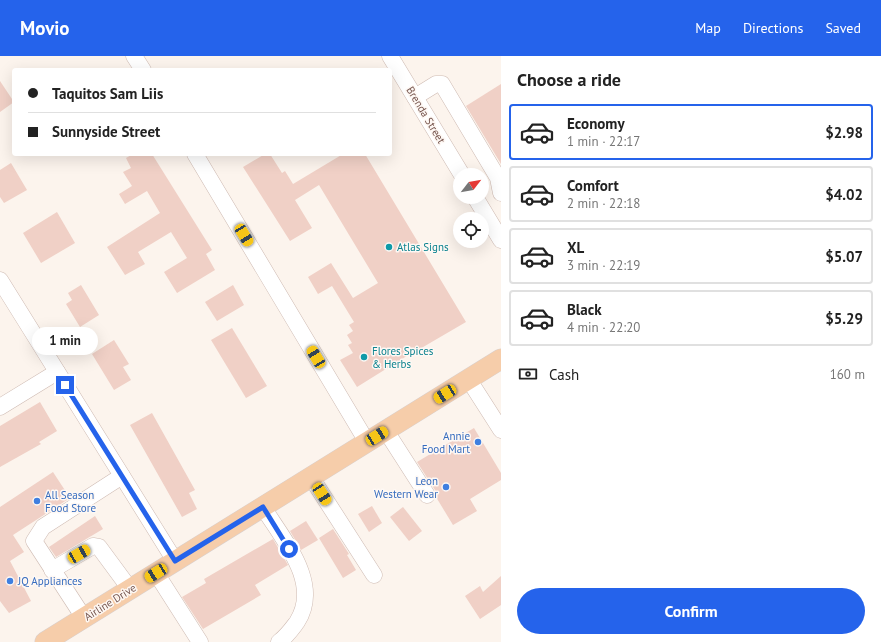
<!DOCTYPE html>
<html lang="en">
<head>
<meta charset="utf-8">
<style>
	body { margin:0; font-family:"PT Sans",sans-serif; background:#f2f2f2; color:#222; height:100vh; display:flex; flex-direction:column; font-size:15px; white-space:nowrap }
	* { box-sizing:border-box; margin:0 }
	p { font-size:13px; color:#767676 }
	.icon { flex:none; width:22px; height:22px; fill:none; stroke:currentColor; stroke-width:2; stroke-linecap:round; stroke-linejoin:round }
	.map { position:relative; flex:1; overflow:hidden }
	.panel { display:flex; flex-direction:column; background:#fff; width:380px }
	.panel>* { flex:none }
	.top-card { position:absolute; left:12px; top:12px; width:380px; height:88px; border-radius:4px; box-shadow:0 4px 16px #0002; display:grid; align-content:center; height:88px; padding:0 16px; background:#fff }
	.needle { width:26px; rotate:59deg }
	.tools { position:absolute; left:453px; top:112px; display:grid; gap:8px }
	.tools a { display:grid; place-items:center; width:36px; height:36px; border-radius:50%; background:#fff; box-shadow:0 4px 16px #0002; font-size:20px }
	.end { position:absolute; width:18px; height:18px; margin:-9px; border:5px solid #2563eb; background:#fff; box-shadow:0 0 0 2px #fff }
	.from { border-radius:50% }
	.bubble { position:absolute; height:28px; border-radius:14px; background:#fff; box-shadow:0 4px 16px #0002; font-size:13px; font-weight:700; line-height:28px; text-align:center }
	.car { position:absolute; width:12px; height:24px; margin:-12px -6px; border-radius:5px; box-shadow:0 0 3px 1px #0007; background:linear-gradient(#f5c518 24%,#345 0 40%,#f5c518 0 76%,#345 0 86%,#f5c518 0) }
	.top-card b { display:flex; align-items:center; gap:14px; height:38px; font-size:15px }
	.top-card b+b { border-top:1px solid #e0e0e0 }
	.top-card i { width:10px; height:10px; background:#222 }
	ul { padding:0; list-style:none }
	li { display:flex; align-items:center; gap:12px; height:56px; margin:0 8px 6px; padding:0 8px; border:2px solid #e0e0e0; border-radius:4px }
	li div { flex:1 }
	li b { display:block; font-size:15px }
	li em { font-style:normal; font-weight:700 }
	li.active { border-color:#2563eb }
	li>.icon { width:36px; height:36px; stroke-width:1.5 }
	h2 { padding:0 16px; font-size:18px; line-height:48px }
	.pay { display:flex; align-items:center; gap:10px; height:44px; padding:0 16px; font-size:15px }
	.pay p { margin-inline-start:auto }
	.button { display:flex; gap:8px; margin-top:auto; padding:8px 16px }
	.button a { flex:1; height:46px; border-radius:24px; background:#2563eb; color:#fff; font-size:16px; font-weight:700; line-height:46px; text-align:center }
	header { display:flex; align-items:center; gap:24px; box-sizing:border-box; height:56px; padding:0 20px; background:#2563eb; color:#fff }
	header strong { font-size:19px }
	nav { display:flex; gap:22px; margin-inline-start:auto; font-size:14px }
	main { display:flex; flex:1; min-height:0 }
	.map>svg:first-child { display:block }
</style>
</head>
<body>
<header>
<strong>Movio</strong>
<nav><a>Map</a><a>Directions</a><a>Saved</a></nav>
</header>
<main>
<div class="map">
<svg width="501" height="586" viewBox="0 0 501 586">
	<rect width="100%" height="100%" fill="#fcf4ed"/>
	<g fill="#f0d0c6">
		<polygon points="0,25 14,46 0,56"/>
		<polygon points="501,28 501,108 466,50"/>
		<polygon points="133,98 152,98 212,194 206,198 215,214 177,237 164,216 187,202 171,176 138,196 145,208 125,219 107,191 160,157 147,135 125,148 119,138 132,130 123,116 131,112 126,102"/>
		<polygon points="265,98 270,98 282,117 285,115 293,128 343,98 365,98 466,266 418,294 418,293 357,331 340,304 353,297 348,289 352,287 347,279 353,275 349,269 354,266 332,230 318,238 308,221 331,207 353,242 378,227 319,129 295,144 312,172 290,185 243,111"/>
		<polygon points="11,107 27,134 4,147 0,141 0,114"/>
		<polygon points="57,156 75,187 41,207 23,177"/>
		<polygon points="81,229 99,259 80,271 66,248 72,244 68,237"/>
		<polygon points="233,229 244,249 217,265 205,246"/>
		<polygon points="232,272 267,330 246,342 211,284"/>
		<polygon points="114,284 129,308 123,311 131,324 114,334 92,298"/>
		<polygon points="40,346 57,375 39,386 41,388 0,411 0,370"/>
		<polygon points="152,357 195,434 189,437 197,453 182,461 130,369"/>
		<polygon points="474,372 501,417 501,424 470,443 477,455 453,469 436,441 435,434 417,406"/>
		<polygon points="53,416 70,442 13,479 24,496 10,505 31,545 9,557 0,545 0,451"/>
		<polygon points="372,450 382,467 369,476 358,458"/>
		<polygon points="403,451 422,475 409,485 390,461"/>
		<polygon points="95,460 103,473 56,501 49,491"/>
		<polygon points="306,465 318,484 301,494 290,475"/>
		<polygon points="333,473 349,498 347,499 356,514 343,522 319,482"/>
		<polygon points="273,483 288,509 255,529 261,539 203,573 182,541 206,527 204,523"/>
		<polygon points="501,520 501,549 480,563 465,540 480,530 483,536"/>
	</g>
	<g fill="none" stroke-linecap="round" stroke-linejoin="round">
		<g stroke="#cebab2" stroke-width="17">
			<g id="minor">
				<polyline points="134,0 143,14"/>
				<polyline points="390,0 462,119"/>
				<polyline points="415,41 436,28 442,28 498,122 501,137"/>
				<polyline points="195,98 367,386"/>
				<polyline points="475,141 501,184"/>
				<polyline points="0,224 175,505"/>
				<polyline points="469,324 501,374"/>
				<polyline points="0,351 57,316"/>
				<polyline points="386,375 427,439"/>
				<polyline points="311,421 374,519"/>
				<path d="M 263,451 C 283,484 322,527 297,566 C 291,574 287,580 279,586"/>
				<polyline points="52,514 93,490 99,491 130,533"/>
				<polyline points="156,517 200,586"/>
				<polyline points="84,562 34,485 43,471 122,420"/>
			</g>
		</g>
		<g stroke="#d9d0ce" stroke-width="21">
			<polyline id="major" points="45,586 501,303"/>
		</g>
		<use href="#minor" stroke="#fff" stroke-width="16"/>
		<use href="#major" stroke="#f6cdaa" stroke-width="20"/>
	</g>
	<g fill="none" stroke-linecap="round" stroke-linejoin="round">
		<polyline stroke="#2563eb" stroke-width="5" points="65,329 175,505 263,451 289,493"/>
	</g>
	<g fill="#0f9aa8" stroke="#fef8f4" stroke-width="1.5">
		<circle cx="389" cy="191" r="4"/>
		<circle cx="364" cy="301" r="4"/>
	</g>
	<g fill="#3f7fe0" stroke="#fef8f4" stroke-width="1.5">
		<circle cx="478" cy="386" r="4"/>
		<circle cx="446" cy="431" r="4"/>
		<circle cx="37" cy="445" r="4"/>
		<circle cx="10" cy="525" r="4"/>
	</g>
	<g text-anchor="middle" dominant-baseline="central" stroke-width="3" stroke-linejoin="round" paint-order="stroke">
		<g font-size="11" fill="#775750" stroke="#fef8f4">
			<text transform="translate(426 59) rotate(59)">Brenda Street</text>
			<text transform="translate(110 546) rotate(-32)">Airline Drive</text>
		</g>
		<g font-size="11" fill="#0d838f" stroke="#fef8f4" text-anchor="start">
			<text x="397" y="191">Atlas Signs</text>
			<text x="372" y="295">Flores Spices<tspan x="372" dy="13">&amp; Herbs</tspan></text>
		</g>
		<g font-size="11" fill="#366cbe" stroke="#fef8f4" text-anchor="end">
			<text x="470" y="380">Annie<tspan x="470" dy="13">Food Mart</tspan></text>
			<text x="438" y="425">Leon<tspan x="438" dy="13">Western Wear</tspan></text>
			<text x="45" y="439" text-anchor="start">All Season<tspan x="45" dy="13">Food Store</tspan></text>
			<text x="18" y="525" text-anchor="start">JQ Appliances</text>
		</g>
	</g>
</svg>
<div class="tools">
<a><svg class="needle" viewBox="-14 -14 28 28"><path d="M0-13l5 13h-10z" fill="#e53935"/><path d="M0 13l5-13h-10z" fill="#767676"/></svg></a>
<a><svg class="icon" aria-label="locate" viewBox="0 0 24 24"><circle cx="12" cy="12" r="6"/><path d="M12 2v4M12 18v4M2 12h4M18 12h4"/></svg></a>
</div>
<i class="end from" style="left:289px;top:493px"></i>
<i class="end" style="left:65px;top:329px"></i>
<div class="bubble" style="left:32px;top:271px;width:66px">1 min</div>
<i class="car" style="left:244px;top:179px;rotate:149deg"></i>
<i class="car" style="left:316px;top:301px;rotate:329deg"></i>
<i class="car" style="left:445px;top:338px;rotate:238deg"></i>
<i class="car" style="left:377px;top:380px;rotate:58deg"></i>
<i class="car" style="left:322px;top:438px;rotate:147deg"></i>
<i class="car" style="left:79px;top:498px;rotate:60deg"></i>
<i class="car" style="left:156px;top:517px;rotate:238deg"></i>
<div class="top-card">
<b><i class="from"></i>Taquitos Sam Liis</b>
<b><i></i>Sunnyside Street</b>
</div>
</div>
<section class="panel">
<h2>Choose a ride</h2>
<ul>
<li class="active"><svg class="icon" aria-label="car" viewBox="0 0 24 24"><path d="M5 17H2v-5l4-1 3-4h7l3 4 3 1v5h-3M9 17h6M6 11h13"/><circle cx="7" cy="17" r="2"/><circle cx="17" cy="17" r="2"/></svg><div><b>Economy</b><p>1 min · 22:17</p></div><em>$2.98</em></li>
<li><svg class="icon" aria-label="car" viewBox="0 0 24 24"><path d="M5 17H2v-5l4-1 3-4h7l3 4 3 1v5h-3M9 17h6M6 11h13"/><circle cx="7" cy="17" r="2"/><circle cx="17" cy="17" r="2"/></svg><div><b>Comfort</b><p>2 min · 22:18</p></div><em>$4.02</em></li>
<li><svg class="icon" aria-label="car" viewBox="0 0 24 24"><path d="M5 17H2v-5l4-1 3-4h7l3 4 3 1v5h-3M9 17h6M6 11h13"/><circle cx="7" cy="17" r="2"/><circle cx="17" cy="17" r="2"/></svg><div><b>XL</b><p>3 min · 22:19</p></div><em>$5.07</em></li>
<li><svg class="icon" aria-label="car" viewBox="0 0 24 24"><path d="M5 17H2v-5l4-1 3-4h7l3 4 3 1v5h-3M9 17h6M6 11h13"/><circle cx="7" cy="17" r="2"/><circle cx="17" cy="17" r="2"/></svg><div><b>Black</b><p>4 min · 22:20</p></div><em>$5.29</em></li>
</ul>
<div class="pay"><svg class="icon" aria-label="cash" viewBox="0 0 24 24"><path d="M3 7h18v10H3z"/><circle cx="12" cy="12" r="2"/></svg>Cash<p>160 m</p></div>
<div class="button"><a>Confirm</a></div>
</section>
</main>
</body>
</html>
